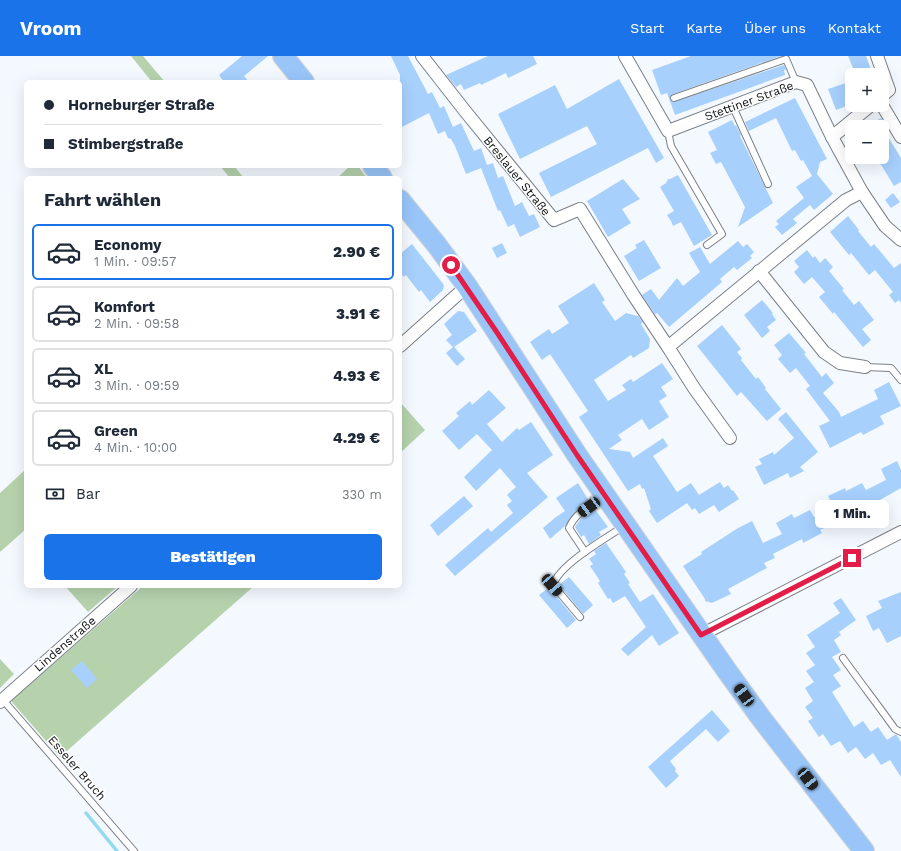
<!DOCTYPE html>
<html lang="de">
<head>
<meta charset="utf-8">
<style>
	body { margin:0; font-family:"Work Sans",sans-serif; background:#f6f6f7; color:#1f2937; height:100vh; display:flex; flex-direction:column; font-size:15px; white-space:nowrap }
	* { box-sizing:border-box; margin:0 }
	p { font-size:13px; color:#747a83 }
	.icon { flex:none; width:22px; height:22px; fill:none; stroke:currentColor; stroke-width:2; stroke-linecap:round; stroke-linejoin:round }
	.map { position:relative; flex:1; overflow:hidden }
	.details { position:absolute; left:24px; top:120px; width:378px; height:412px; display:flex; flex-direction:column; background:#fff; border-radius:6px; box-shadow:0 4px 16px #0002 }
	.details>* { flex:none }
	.top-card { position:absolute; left:24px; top:24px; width:378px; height:88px; border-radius:6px; box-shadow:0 4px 16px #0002; display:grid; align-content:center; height:88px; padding:0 20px; background:#fff }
	.fabs { position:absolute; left:845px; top:12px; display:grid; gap:8px }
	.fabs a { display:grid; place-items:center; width:44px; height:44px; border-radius:6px; background:#fff; box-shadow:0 4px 16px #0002; font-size:20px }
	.end { position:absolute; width:18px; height:18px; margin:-9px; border:5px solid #e11d48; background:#fff; box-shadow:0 0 0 2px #fff }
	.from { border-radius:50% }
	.bubble { position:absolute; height:28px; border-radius:6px; background:#fff; box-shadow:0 4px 16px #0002; font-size:13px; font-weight:800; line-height:28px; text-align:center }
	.car { position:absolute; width:12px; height:24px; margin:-12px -6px; border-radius:5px; box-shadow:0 0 3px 1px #0007; background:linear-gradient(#222 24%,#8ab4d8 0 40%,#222 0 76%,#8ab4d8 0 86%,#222 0) }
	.top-card b { display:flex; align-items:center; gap:14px; height:38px; font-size:15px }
	.top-card b+b { border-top:1px solid #e0e1e3 }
	.top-card i { width:10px; height:10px; background:#1f2937 }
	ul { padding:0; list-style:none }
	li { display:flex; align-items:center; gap:12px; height:56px; margin:0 8px 6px; padding:0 12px; border:2px solid #e0e1e3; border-radius:6px }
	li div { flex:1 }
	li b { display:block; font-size:15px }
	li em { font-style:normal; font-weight:800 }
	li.current { border-color:#1a73e8 }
	li>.icon { width:36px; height:36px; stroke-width:1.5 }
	h2 { padding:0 20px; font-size:18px; line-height:48px }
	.pay { display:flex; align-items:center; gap:10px; height:44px; padding:0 20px; font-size:15px }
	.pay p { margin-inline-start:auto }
	.button { display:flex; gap:8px; margin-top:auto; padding:8px 20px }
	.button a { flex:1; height:46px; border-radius:6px; background:#1a73e8; color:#fff; font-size:16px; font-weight:800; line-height:46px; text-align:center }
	header { display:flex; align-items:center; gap:24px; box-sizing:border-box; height:56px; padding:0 20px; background:#1a73e8; color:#fff }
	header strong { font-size:19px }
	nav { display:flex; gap:22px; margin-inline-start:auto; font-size:14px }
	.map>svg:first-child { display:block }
</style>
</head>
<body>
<header>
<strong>Vroom</strong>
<nav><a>Start</a><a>Karte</a><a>Über uns</a><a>Kontakt</a></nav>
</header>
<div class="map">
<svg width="901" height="795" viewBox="0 0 901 795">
	<rect width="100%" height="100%" fill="#f4f9ff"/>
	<g fill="#b5d2ad">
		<polygon points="131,0 143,0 165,26 152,26"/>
		<polygon points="220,110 234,110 244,122 230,122"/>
		<polygon points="350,110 358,110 367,122 337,122"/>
		<polygon points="400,346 425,374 400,397"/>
		<polygon points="26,413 26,473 0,496 0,437"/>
		<polygon points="65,530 118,530 88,556"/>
		<polygon points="143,530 254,530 60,701 11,645"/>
		<polygon points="0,603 14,618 0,632"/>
	</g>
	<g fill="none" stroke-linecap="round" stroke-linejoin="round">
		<polyline stroke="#93d9ef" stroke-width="3.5" points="86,757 117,795"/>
	</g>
	<g fill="#a7d0fd">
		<polygon points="242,0 268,0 244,20 249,26 224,26 219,19"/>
		<polygon points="391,0 408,0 428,38 432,36 440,52 444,50 453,71 461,67 474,95 481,92 487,109 493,107 498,122 503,120 515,150 522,146 529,160 534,158 540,171 520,181 514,168 508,171 500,154 498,155 481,112 466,118 455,90 451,83 448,82 445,75 438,78 429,57 400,72 400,19"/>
		<polygon points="488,0 533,0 537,8 508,22 506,17 481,29 480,27 464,34 461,28 456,31 446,19"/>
		<polygon points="691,0 781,0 673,38 670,42 673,46 784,9 786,14 784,14 785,19 675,59 667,37 661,39 652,14"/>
		<polygon points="848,0 866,0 873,19 856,19"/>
		<polygon points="619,23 664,102 656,107 648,92 551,141 539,117 597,88 587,70 520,103 498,58 555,29 567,53"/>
		<polygon points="852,25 852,48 836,54 828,33"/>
		<polygon points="795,42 827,103 820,106 817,118 833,138 814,154 810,149 793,163 797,167 782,179 775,171 779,168 776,165 804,142 796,131 812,120 803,104 801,105 795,94 792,95 776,62 749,75 745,66"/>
		<polygon points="881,62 886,71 882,71 901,102 901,126 894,130 877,102 882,101 882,71 865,71"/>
		<polygon points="732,64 735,70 736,69 741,79 740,80 773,147 738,171 745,151 721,106 716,108 710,97 717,94 708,76"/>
		<polygon points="678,119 712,179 694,190 681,166 673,170 671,165 667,159 674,155 660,131 666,127 668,123 670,123"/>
		<polygon points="623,123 640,143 622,153 631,167 608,181 587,145"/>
		<polygon points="893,137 900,146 891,152 885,144"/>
		<polygon points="848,160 859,174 858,175 871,191 874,188 894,212 901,207 901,247 899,244 895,247 889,239 893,236 875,214 869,219 851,197 849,199 830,176"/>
		<polygon points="644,184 661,212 639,225 624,200 637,192 635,189"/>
		<polygon points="738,185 743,191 747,188 754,196 750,200 752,202 737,214 734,211 720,223 722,226 669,271 657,257 655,258 642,239 651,233 659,244 677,222 683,230 700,216 689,197 700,191 710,208"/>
		<polygon points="502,187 507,197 497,202 492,192"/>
		<polygon points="412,188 444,229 443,234 430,246 421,234 419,236 406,219 404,221 400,216 400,198"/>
		<polygon points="807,194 813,202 815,200 820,207 825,202 833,211 829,215 844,233 842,234 854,249 859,245 874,264 862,273 871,284 863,291 834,256 833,258 819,241 825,236 812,221 804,228 794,216 799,211 794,205"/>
		<polygon points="594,227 605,244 602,246 615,265 626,257 638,260 643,266 641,268 650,283 649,292 633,302 631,299 594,324 608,345 626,334 622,329 631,323 633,326 662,307 673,323 661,331 667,340 659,345 669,361 649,374 642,363 618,379 622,384 609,393 630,396 633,402 663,382 668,390 653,400 677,436 691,427 699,439 720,426 724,432 728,429 732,435 733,434 739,443 719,456 714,449 699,458 695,452 692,454 687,447 657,467 649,455 651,453 644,432 642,433 640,428 628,435 579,361 588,355 550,298 542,304 530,286 549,273 552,278 569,267 558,250"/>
		<polygon points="762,244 773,257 772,258 776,264 767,271 770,275 762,282 744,259"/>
		<polygon points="458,255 464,256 477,275 454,291 465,303 457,310 446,297 453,291 446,284 452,279 444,268"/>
		<polygon points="722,269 741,293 737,296 742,302 741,304 756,323 758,321 766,332 765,333 781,353 767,365 741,336 737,340 697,290"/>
		<polygon points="789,277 806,297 804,298 822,321 826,317 834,327 823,337 839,356 841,361 878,343 874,334 889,326 901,350 880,360 884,368 863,379 861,376 830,392 819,370 830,365 806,333 810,330 796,312 790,317 778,303 782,299 774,289"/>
		<polygon points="489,334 506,352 487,368 502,386 517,372 519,374 531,366 553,399 527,417 548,441 455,520 445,509 488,472 491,476 513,457 507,449 512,445 507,439 516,431 500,412 476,435 464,421 492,394 477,378 459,394 442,375 459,360 456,357 470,345 472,349"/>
		<polygon points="786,356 818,396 800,411 804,415 790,422 788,417 764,429 755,411 762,408 759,403 773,396 774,399 794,382 778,363"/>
		<polygon points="897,405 901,414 901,432 873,448 874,451 856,460 854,456 830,468 831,469 820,474 822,477 803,487 802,483 773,498 775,502 764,507 767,512 728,533 731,538 712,547 705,545 705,543 683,510 702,498 701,496 738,472 752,465 763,487 782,478 776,467 792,458 794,462 810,454 814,461 834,451 828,440 845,432 846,435 862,427 866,434 886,424 881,413"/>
		<polygon points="578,427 589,445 576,455 565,470 550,483 543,472 556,461 565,455 556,442"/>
		<polygon points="464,440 473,450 438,480 430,469"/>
		<polygon points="594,452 608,471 599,476 601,479 589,488 584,479 581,481 575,471 582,461"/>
		<polygon points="606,487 626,516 624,518 630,527 628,528 640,546 653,538 679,577 659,590 652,579 628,600 621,593 646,571 625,540 613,547 610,542 608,543 598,527 600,525 590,510 593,508 589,503 596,498 594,495"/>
		<polygon points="569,521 593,549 583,558 559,529"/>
		<polygon points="547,533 551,537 552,535 576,564 567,572 539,539"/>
		<polygon points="901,536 901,580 887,587 879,572 873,575 866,560 882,552 878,545"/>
		<polygon points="841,542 856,564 839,576 841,579 834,584 841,596 832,601 841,614 833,619 841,630 832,636 854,671 863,665 871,676 878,671 887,684 896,678 901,686 901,721 890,704 881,709 873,697 865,703 856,691 848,697 840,685 831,690 823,678 819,681 808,665 813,662 805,651 813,645 805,632 814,626 806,615 815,609 806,597 815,591 807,579 840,557 833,547"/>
		<polygon points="82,605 97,623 87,632 71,614"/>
		<polygon points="712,654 730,675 718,686 706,673 670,705 676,713 675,715 679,720 666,732 648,711"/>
	</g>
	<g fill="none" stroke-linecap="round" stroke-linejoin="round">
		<g stroke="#7b8087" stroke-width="8">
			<g id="lane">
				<polyline points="674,42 786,3 796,26"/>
				<polyline points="733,51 768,128"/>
				<polyline points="668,75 671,90 722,178 707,189"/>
				<polyline points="865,311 891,312 901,324"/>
				<path d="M 585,496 L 569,472 C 575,457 591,449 604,441"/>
				<path d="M 580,561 L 553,529 C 560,508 605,483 624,470"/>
				<path d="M 843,602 C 860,626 878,649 895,673 L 901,676"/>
				<polyline points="3,644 134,795"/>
			</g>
		</g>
		<g stroke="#7b8087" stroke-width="14">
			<g id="street">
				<polyline points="422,0 465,55 554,164 580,153 634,240 668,291 846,144 862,136"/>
				<polyline points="625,0 668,75 796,26 807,29 832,81 862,136 885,170 901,184"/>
				<polyline points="877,0 889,34 882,40"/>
				<polyline points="882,49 901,81"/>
				<polyline points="832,81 871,49"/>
				<polyline points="759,215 824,296 840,307 865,311"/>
				<polyline points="400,290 467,230"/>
				<polyline points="668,291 694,332 730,382"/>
				<polyline points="701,579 901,476"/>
				<polyline points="0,646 131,530"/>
			</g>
		</g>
		<g stroke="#d3d4d4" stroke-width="22">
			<g id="primary">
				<polyline points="283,0 304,26"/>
				<polyline points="373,110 382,122"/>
				<polyline points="400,144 436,188 467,230 577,399 727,615 761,662 864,795"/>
			</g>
		</g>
		<use href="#lane" stroke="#fff" stroke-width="6"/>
		<use href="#street" stroke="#fff" stroke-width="12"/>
		<use href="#primary" stroke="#99c5f8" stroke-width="20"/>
	</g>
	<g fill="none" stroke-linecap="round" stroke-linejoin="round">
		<polyline stroke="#e11d48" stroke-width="5" points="451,209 496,275 577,399 701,579 852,502"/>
	</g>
	<g text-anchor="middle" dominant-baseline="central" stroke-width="3" stroke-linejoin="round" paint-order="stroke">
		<g font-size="12" fill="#0c0e10" stroke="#fff">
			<text transform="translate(749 45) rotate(-20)">Stettiner Straße</text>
			<text transform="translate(517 120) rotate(51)">Breslauer Straße</text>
			<text transform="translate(65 588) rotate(-41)">Lindenstraße</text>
			<text transform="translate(77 712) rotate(49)">Esseler Bruch</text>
		</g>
	</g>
</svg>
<div class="fabs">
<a>+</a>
<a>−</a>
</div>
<i class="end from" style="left:451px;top:209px"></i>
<i class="end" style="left:852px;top:502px"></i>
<div class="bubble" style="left:815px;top:444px;width:74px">1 Min.</div>
<i class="car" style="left:589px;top:451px;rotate:234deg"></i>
<i class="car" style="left:552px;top:529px;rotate:139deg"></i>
<i class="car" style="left:744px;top:639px;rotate:324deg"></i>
<i class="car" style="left:808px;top:723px;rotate:142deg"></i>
<div class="top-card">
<b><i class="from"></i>Horneburger Straße</b>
<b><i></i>Stimbergstraße</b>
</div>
<section class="details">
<h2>Fahrt wählen</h2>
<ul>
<li class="current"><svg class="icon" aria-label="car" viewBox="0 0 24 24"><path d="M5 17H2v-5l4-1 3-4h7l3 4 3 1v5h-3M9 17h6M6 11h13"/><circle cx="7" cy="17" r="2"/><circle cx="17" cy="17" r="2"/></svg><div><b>Economy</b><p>1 Min. · 09:57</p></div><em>2.90 €</em></li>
<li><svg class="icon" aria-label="car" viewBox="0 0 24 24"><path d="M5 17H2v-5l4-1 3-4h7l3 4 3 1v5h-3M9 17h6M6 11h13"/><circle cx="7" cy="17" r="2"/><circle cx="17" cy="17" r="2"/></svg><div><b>Komfort</b><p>2 Min. · 09:58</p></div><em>3.91 €</em></li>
<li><svg class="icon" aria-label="car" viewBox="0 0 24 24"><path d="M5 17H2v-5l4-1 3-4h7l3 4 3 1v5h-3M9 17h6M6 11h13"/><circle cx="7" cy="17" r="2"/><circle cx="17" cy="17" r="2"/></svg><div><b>XL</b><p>3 Min. · 09:59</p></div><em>4.93 €</em></li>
<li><svg class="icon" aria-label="car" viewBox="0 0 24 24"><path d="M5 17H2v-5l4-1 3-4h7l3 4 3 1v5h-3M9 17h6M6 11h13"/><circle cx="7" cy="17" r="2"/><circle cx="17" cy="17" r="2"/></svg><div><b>Green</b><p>4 Min. · 10:00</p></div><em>4.29 €</em></li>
</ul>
<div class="pay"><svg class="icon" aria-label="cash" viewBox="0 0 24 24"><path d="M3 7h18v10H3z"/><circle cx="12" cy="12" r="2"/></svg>Bar<p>330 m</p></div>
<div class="button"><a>Bestätigen</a></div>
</section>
</div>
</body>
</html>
